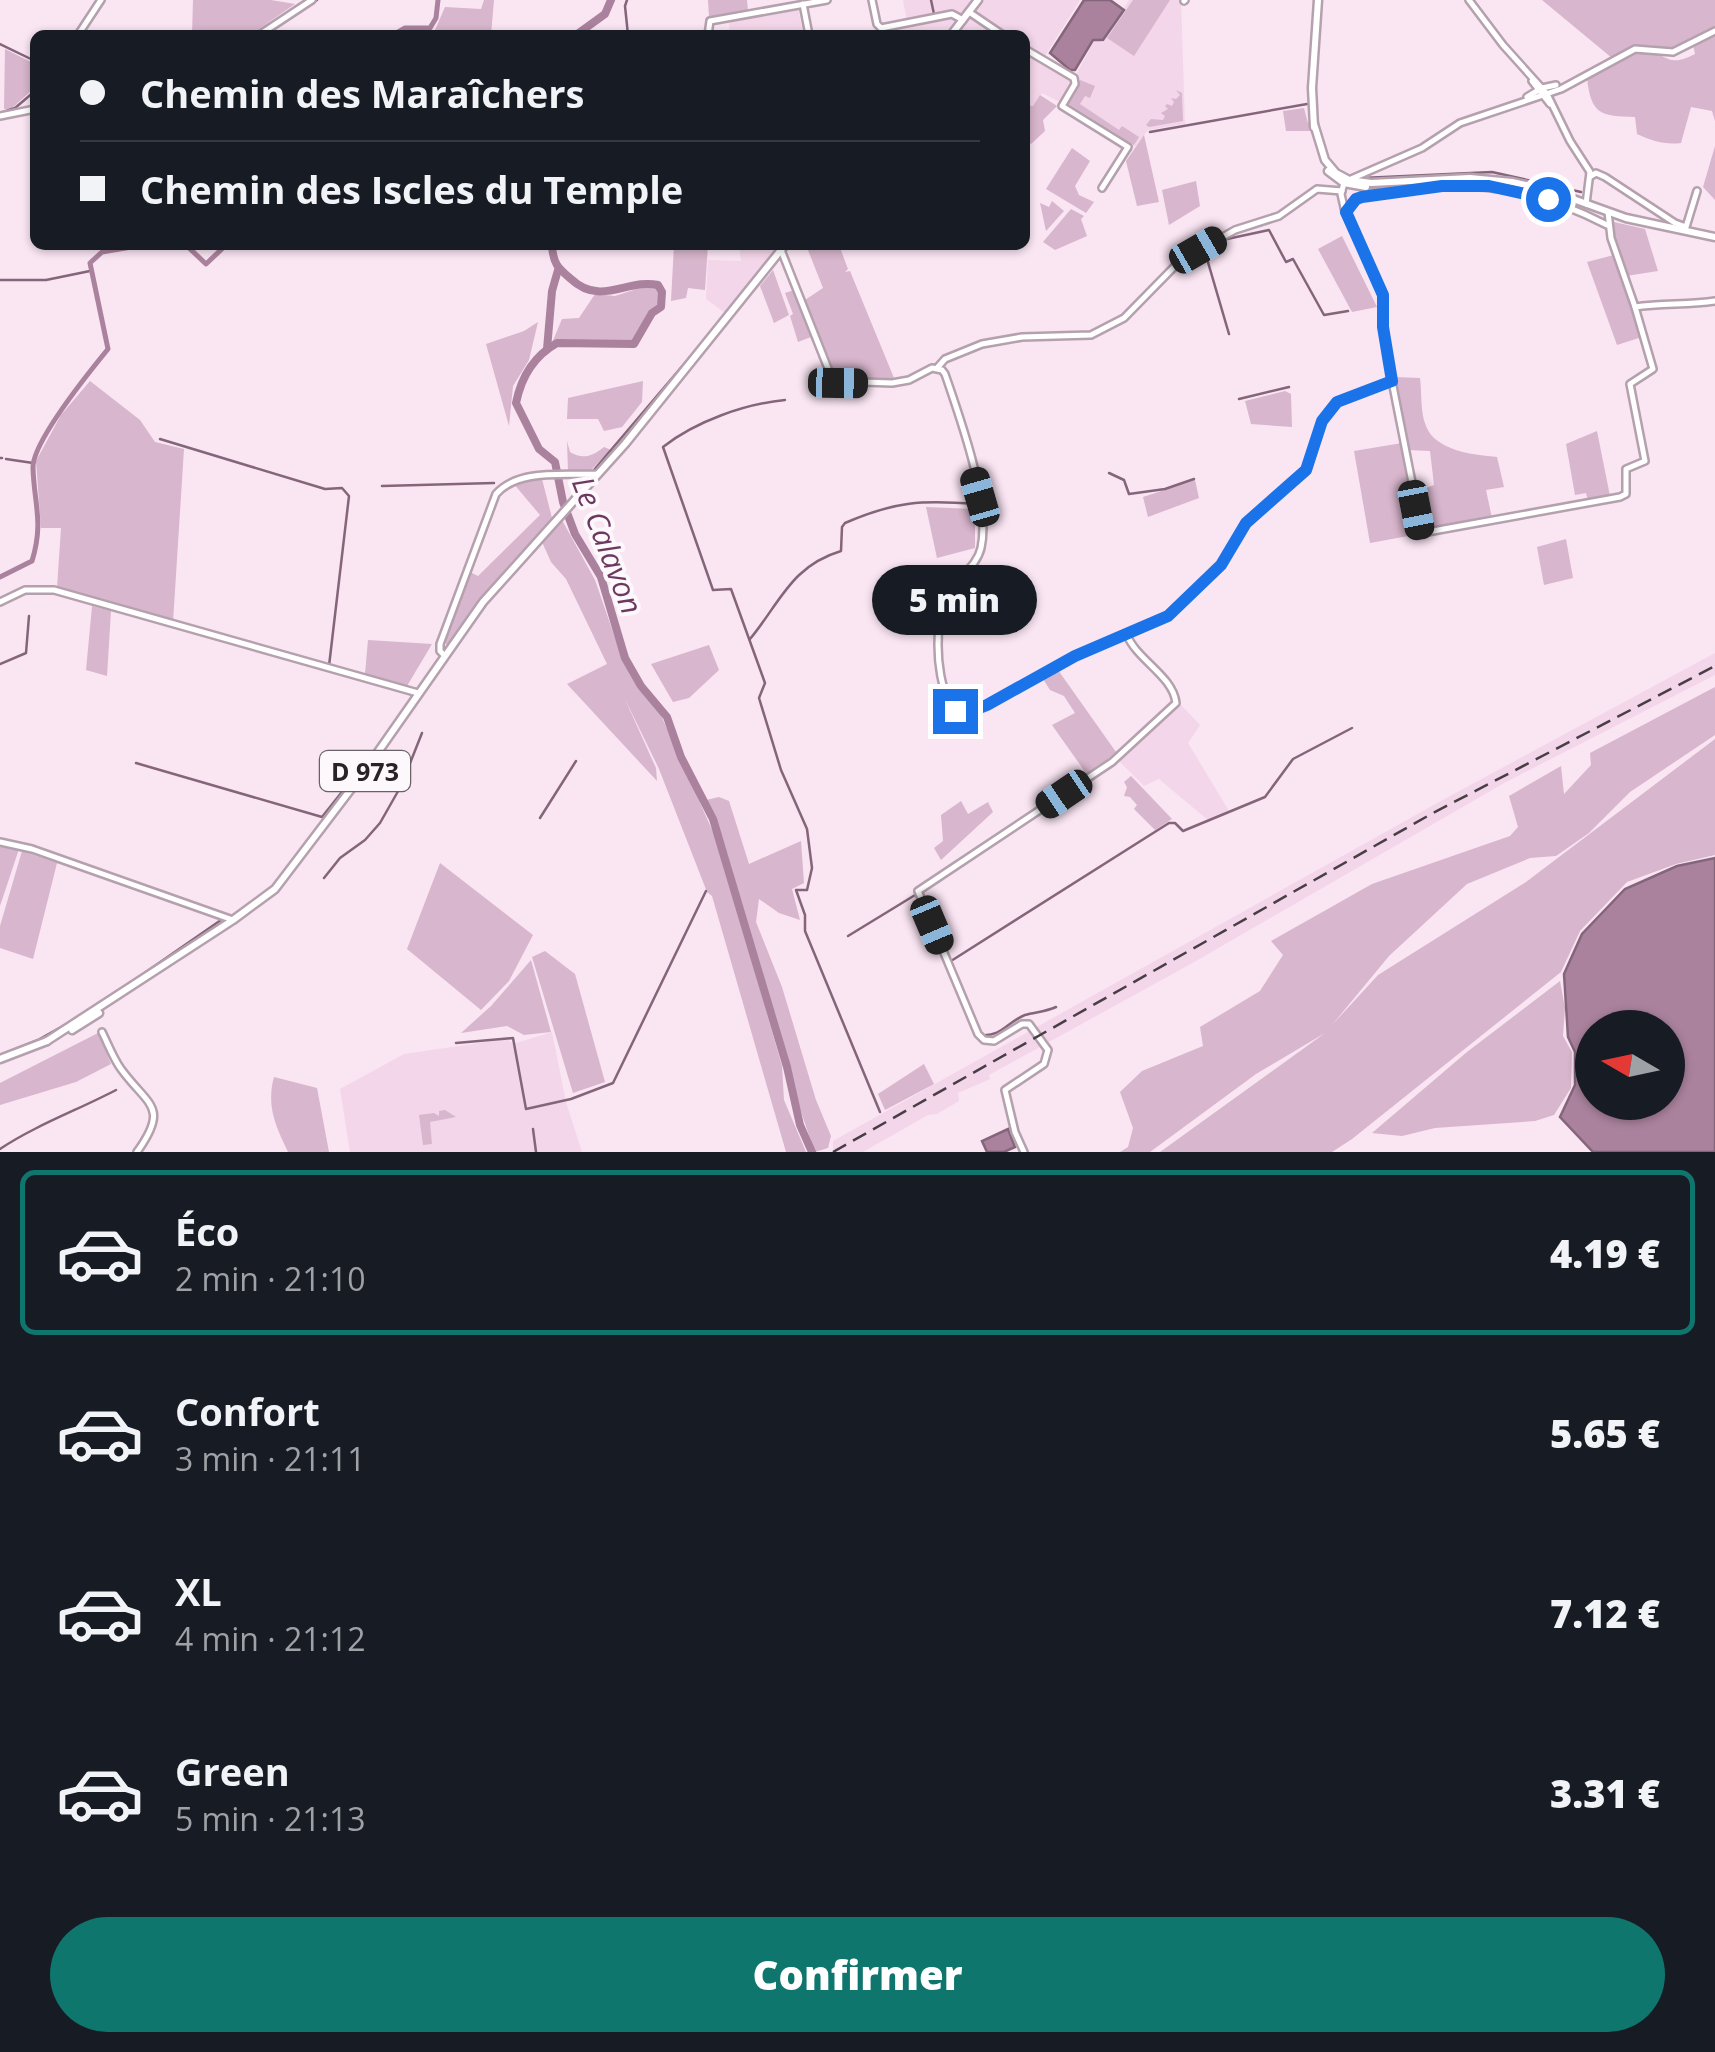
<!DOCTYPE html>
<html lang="fr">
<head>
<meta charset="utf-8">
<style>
	body { margin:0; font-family:"Open Sans",sans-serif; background:#20242c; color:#f1f3f6; height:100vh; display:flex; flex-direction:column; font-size:38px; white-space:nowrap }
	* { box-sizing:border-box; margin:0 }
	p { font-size:32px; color:#9ea1a6 }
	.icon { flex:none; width:55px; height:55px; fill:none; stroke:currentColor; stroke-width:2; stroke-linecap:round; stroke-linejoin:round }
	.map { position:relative; height:1152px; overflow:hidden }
	.panel { display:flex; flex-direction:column; background:#171b24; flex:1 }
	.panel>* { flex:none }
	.guide { position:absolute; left:30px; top:30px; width:1000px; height:220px; border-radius:15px; box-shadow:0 2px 8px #0004; display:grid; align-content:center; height:220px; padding:0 50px; background:#171b24 }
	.needle { width:65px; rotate:279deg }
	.buttons { position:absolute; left:1575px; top:1010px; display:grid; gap:20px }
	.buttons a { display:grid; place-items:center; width:110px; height:110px; border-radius:50%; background:#171b24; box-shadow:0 2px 8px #0004; font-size:50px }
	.end { position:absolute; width:45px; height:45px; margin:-22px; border:12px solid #1a73e8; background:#fff; box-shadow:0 0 0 5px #fff }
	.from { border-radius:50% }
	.bubble { position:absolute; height:70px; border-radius:35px; background:#171b24; box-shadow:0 2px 8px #0004; font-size:32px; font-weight:800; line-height:70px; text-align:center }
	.car { position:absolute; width:30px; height:60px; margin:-30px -15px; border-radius:12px; box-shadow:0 0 8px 2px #0007; background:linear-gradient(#222 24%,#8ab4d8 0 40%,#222 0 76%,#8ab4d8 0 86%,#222 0) }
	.guide b { display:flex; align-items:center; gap:35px; height:95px; font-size:38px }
	.guide b+b { border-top:2px solid #363941 }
	.guide i { width:25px; height:25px; background:#f1f3f6 }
	ul { padding:18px 0 0; list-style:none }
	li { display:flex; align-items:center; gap:30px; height:165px; margin:0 20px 15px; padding:0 30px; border:5px solid transparent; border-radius:15px }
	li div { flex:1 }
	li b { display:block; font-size:38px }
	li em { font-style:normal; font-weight:800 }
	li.current { border-color:#0f766e }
	li>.icon { width:90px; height:90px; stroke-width:1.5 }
	.button { display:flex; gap:20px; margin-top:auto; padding:20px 50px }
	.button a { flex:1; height:115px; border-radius:60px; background:#0f766e; color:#fff; font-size:40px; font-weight:800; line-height:115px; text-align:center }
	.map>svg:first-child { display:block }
</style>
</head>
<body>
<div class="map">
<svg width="1715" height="1152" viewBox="0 0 1715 1152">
	<rect width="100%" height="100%" fill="#fae5f3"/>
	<g fill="#f3d6e9">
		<polygon points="903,0 1080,0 1045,56 1076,75 1095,39 1103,43 1129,0 1181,0 1185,124 1148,130 1135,147 1065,103 1077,78 1062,103 1042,93 1033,106 1025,105 1025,35 865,35 907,21"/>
		<polygon points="798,8 803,35 730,35 729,23"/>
		<polygon points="739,245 779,245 725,313 706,299 708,260 741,261"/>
		<polygon points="1715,653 1715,675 1506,782 1196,961 989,1075 990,1079 958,1093 959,1101 937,1114 928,1115 863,1152 835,1152 833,1149 833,1141 1439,802"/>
		<polygon points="1179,703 1200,725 1188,743 1229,811 1208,820 1159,779 1144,786 1118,760"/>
		<polygon points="552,1032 566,1102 582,1152 350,1152 340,1089 404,1054 507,1039 513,1044"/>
	</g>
	<g fill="#d8b6cd">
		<polygon points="193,0 271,0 295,4 250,35 192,35"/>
		<polygon points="484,0 494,0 491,35 428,35 435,30 445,7 481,9"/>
		<polygon points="708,0 747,0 748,11 709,17"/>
		<polygon points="1133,0 1170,0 1134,56 1107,38"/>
		<polygon points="1542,0 1715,0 1715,27 1672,48 1645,45 1612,58"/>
		<path d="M 1715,36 L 1715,121 L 1712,111 L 1691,107 L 1681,143 C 1665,145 1652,141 1637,134 L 1635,117 C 1601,116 1591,115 1587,78 L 1644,50 C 1670,55 1667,68 1695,54 L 1693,45 Z"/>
		<polygon points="5,49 33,63 33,89 11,109 4,109"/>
		<polygon points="1080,80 1095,86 1090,98 1085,96 1080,104 1119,130 1122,126 1139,137 1134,145 1067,103"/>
		<polygon points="1176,90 1182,93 1183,121 1149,127 1146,125 1151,119 1163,120 1165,116 1161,113 1168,109 1165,106 1167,104 1172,106 1174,102 1171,98 1176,99 1180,95"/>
		<polygon points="1040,95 1057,106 1043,120 1045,131 1031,144 1025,140 1025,105 1033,106"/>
		<polygon points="1304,108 1310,131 1286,131 1283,111"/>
		<polygon points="1144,135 1159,202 1137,206 1126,161"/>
		<polygon points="1715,146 1715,200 1703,187"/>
		<polygon points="1072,148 1090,161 1075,186 1079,195 1094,202 1086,213 1046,189"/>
		<polygon points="1196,181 1200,206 1169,225 1162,190"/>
		<polygon points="1052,201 1064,211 1046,231 1040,203 1049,207"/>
		<polygon points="1071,209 1084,216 1081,219 1087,236 1055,250 1043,242"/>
		<polygon points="1614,222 1645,229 1658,271 1626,276 1609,227"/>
		<polygon points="1342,236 1377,307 1352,312 1318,249"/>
		<polygon points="674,245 708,245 705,290 688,288 686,298 671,301"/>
		<polygon points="806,245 839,245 848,269 845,272 850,271 894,378 844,378 835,373 805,300 823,288"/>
		<polygon points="1614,255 1642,337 1617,345 1587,262"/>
		<polygon points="773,270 789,315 774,323 760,286"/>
		<polygon points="649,285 656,287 660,293 659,306 650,311 632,341 628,344 595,341 552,343 562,319 579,318 595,294 615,296"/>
		<polygon points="794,290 811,337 798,342 790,316 793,314 785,293"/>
		<polygon points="538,322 529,360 513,386 509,426 486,344 524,331"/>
		<path d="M 1394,377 L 1420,378 C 1422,393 1420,412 1426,426 C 1435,451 1475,455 1497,457 L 1504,487 L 1486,490 L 1492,518 L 1427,530 L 1422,528 L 1415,492 L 1434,485 L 1430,451 L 1407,450 Z"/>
		<polygon points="90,381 140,420 155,442 184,449 173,622 57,588 61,528 41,528 36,461 61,415"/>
		<polygon points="643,381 642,402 622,427 604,431 598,419 567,419 568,398"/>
		<polygon points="1285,391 1291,394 1292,427 1251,424 1245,401"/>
		<polygon points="1597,431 1610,496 1588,500 1586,493 1575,495 1566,444"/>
		<path d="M 567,441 L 570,452 C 583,460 593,456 604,447 L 611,450 L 590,471 L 568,472 Z"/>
		<polygon points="1402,443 1419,534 1370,543 1354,451"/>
		<polygon points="542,479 552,518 447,645 444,642 470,572 478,576 540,515 513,483"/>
		<polygon points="1195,480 1199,498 1148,517 1143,497"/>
		<polygon points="926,507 975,509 975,548 937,558"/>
		<polygon points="562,520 595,580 622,658 660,713 717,841 782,1066 784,1100 806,1152 786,1152 712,896 707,892 659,769 624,697 656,768 657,781 567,684 607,664 566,579 551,562 542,542"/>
		<polygon points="1566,539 1573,578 1544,585 1537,547"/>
		<polygon points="92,606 111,611 107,676 86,670"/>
		<polygon points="368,640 432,644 407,686 365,674"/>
		<polygon points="709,645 719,670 689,698 673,702 651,664"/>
		<polygon points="1058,670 1116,752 1088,776 1052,725 1075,713 1064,696 1050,690 1043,679"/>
		<polygon points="1715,687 1715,735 1630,792 1589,833 1556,856 1530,858 1467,884 1389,956 1332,1025 1378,975 1526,882 1715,739 1715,855 1676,864 1627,882 1580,931 1561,972 1352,1139 1332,1152 1160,1152 1325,1033 1256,1074 1150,1152 1120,1152 1128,1147 1133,1128 1120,1092 1142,1071 1203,1046 1200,1027 1260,991 1283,955 1271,941 1372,884 1510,836 1518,827 1509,796 1561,766 1564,794 1591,765 1590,753"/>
		<polygon points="1131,776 1172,819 1155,830 1134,809 1137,805 1130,797 1124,796 1127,787 1124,782"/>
		<path d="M 719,797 L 729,801 L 749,864 L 801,841 L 804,883 L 792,889 L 800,920 L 779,913 L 759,899 L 756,922 L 782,987 L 816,1100 L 831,1136 L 828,1148 L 815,1152 C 786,1073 767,989 743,909 C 732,872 724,833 706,800 Z"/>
		<polygon points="961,801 968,814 988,802 993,812 941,860 934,848 943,841 941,815"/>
		<polygon points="0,846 19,849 0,906"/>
		<polygon points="22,851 57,863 33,959 0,948 0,926"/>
		<polygon points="440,863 533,935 509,981 481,1010 407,949"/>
		<polygon points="545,951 575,974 605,1082 573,1093 532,957"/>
		<polygon points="531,960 551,1032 524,1035 507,1026 461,1033 491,1006"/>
		<polygon points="1560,981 1565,1008 1563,1036 1572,1052 1571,1088 1554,1115 1535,1121 1435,1128 1402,1136 1372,1133 1467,1052"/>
		<polygon points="98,1033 111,1064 76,1082 0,1105 0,1083"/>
		<polygon points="924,1064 934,1084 885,1110 878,1094"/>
		<path d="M 274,1077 L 317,1088 L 329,1152 L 288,1152 C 276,1127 266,1106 274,1077 Z"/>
		<polygon points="445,1110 456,1117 430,1122 432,1144 423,1145 419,1115 434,1113 439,1116 439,1111"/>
	</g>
	<g fill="#aa829d" stroke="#84657a" stroke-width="2.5" fill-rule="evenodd">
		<polygon points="1084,0 1110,0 1124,10 1103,40 1093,40 1075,70 1070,70 1050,53"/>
		<path d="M 1715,858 L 1715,1152 L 1593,1152 L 1560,1117 L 1575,1085 L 1575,1052 L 1568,1037 L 1564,974 L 1582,934 L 1625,889 L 1677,866 ZM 1592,1028 L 1668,1028 L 1668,1102 L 1592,1102 Z"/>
		<polygon points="1008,1129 1015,1147 1004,1152 987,1152 982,1141"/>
	</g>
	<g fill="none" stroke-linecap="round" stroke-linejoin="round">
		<g stroke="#84657a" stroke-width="2.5">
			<polyline points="627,0 625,6 628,35"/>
			<polyline points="931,0 934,14"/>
			<polyline points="74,35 97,0"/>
			<polyline points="254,35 306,0"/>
			<polyline points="264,35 317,0"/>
			<polyline points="0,44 35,61"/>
			<polyline points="0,113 15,108 35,91"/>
			<polyline points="1150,132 1307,104"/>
			<polyline points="1362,178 1492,172 1581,192"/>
			<polyline points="1211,248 1227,239 1269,230 1286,262 1293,259 1324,315 1348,311"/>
			<polyline points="1205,252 1229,334"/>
			<polyline points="0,280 46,280 90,271"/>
			<polyline points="1239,399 1289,387"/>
			<path d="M 785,400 C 745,404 696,421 663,447 L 713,590 L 731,589 L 765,683 L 759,698 L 781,770 L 807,829 L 812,868 L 807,890 L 796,890 L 805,915 L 805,931 L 880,1112"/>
			<polyline points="160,439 325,489 342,488 349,496 329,666"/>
			<polyline points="0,458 2,458"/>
			<polyline points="6,459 33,463"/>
			<polyline points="594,470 690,357"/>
			<polyline points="1109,473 1124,480 1129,494 1165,489 1194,479"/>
			<polyline points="382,486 494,483"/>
			<path d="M 750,639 C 780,603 791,566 841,551 L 842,527 L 845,523 C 896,501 922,500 976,504"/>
			<polyline points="0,664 26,653 29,616"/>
			<polyline points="136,763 322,817 357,773"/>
			<polyline points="540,818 576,761"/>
			<polyline points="324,878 340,858 365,840 380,823 401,786 422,733"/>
			<polyline points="848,936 920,892"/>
			<polyline points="951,961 1169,823 1175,823 1183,831 1265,797 1293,759 1352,728"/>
			<polyline points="117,992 221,920"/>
			<path d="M 978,1027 L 981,1035 C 1002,1037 1007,1022 1025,1015 C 1035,1012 1045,1012 1056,1007"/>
			<polyline points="456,1043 513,1038 526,1109 571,1099 613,1083 706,891"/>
			<polyline points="0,1055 38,1040 77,1018"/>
			<polyline points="533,1129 536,1152"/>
			<path d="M 0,1149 C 36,1125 78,1110 116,1090"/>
		</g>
		<g stroke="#aa829d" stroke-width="5">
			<polyline points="393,35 405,28 430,28 436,18 438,0"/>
			<polyline points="186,245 206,264 226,245"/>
			<path d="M 0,577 L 32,561 C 44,522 34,504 33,468 C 32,442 90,371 108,349 L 90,263 L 102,252 L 143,245"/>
		</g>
		<g stroke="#aa829d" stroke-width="8">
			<polyline points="576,35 605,14 611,0"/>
			<path d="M 552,245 C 553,264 558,268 571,279 C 601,307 628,278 658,285 L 662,292 L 661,307 L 652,313 L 634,344 L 557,343 C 534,356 521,378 516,403 L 539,449 L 555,462 L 563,502 L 575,534 L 601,577 L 625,658 L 641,686 L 667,717 L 681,757 L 713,819 L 787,1067 L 800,1125 L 812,1152"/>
			<polyline points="547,349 552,291 558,270"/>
		</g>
		<g stroke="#b5a1ae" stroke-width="10">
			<g id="minor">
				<polyline points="872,0 877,24 881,28 952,14 963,20"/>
				<polyline points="1469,0 1503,45 1547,94 1570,141 1590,172 1586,204"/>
				<polyline points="1184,1 1185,0"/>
				<polyline points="803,4 809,35"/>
				<polyline points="969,12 1003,35"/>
				<polyline points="78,35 101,0"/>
				<polyline points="259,35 312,0"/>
				<polyline points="708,35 710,21 827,0"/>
				<polyline points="1025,49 1074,78 1075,84 1062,106 1128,147 1102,188"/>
				<polyline points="1532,81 1550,104"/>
				<polyline points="1527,97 1542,88 1556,85"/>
				<polyline points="0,116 35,109"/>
				<polyline points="1591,176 1596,173 1605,177 1675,223 1686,227 1697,191"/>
				<polyline points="1351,179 1422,148 1460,123 1561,89 1635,49 1673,52 1715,31"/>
				<path d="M 1345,212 C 1349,209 1351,203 1355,200 C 1366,191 1394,190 1409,189 C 1484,181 1539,190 1607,225"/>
				<path d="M 1608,212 L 1611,238 L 1635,307 C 1662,303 1688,305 1715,301"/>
				<path d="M 781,250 L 833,381 L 892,383 L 909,380 L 932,368 L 942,370 L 945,374 C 960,418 991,503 981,548 C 977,565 963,573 954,586 C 931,619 936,670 949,706 L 961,713 L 987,705 L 1077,655 L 1168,616 L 1221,565 L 1246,523 L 1307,470 L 1322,421 L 1337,402 L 1392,381 L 1383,327 L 1383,295 L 1345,212 L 1341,194 L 1344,183"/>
				<polyline points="937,368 945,359 982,344 1022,337 1091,335 1124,318 1174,267 1198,251 1235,230 1279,216 1317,189 1342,191"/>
				<polyline points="1392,381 1422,533 1620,497 1626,494 1626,469 1645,461 1630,384 1653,369 1635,307"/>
				<polyline points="0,602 25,590 54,590 418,693"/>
				<path d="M 444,655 L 440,651 L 440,644 L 496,494 C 519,468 565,476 598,474"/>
				<polyline points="0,842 32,849 233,920"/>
				<path d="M 102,1032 C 108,1044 113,1058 121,1069 C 148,1106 170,1106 137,1152"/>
				<path d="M 1024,1152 L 1015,1132 L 1005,1090 L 1044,1064 L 1048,1050 L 1029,1024 L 1022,1024 L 994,1041 L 984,1040 L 978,1034 L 918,891 L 1112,762 L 1176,703 C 1173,676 1137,660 1127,635"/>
			</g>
		</g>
		<g stroke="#b5a1ae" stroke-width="11">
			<g id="major">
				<polyline points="951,35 978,0"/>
				<polyline points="1314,124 1325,160 1336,173 1349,180 1371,183 1470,178 1512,182 1548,190 1626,218 1715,237"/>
				<polyline points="1314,127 1312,88 1318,0"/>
				<polyline points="1328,171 1344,183 1366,187"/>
				<polyline points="72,1030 99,1013"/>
				<polyline points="47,1041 233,920 275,889 364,772 483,602 625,444 785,245"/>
				<polyline points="0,1059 47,1041"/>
			</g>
		</g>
		<use href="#minor" stroke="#fff" stroke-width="5"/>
		<use href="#major" stroke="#fff" stroke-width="6"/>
		<polyline stroke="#483e45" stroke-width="2.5" stroke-dasharray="15 8" stroke-linecap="butt" points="833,1152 1433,813 1715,666"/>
	</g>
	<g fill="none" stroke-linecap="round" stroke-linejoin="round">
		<polyline stroke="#1a73e8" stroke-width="12" points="955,711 967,713 987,705 1075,656 1168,616 1221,565 1246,523 1306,470 1322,421 1337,402 1392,381 1383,327 1383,295 1346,212 1356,199 1362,197 1442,186 1489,186 1548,199"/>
	</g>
	<g text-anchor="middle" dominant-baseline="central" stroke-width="8" stroke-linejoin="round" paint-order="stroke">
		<rect fill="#fcf8fb" stroke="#696267" stroke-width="2.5" x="320" y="751" width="90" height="40" rx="8"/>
		<g font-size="25" font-weight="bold" fill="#2a2227">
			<text x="365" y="771">D 973</text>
		</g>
		<g font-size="30" font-style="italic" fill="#6d385f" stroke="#fcf8fb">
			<text transform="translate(608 545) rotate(69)">Le Calavon</text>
		</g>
	</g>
</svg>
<div class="buttons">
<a><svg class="needle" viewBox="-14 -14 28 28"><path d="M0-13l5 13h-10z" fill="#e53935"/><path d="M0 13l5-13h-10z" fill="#9ea1a6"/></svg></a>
</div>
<i class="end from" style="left:1548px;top:199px"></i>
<i class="end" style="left:955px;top:711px"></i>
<div class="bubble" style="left:872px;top:565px;width:165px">5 min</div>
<i class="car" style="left:1198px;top:250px;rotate:60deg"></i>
<i class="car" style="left:838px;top:383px;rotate:91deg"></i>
<i class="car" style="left:980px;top:497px;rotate:344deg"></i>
<i class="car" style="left:1416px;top:510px;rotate:169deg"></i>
<i class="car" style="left:1064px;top:794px;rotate:236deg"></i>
<i class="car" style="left:932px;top:925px;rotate:157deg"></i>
<div class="guide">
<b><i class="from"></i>Chemin des Maraîchers</b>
<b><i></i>Chemin des Iscles du Temple</b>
</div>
</div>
<section class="panel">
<ul>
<li class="current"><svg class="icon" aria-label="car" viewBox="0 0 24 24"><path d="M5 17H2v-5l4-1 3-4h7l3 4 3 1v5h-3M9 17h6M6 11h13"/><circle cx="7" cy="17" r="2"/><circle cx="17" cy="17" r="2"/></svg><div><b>Éco</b><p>2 min · 21:10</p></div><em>4.19 €</em></li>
<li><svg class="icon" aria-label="car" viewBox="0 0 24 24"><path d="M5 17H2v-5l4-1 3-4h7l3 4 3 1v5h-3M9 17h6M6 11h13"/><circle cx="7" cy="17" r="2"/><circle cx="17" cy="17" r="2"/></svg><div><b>Confort</b><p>3 min · 21:11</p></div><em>5.65 €</em></li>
<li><svg class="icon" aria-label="car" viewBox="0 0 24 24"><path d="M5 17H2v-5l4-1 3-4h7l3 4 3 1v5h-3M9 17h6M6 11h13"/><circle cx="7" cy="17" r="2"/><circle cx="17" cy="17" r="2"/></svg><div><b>XL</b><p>4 min · 21:12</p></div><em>7.12 €</em></li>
<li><svg class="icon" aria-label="car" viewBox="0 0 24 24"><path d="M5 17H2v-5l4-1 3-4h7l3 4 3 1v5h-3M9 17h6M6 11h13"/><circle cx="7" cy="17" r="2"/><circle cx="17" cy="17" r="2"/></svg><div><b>Green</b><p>5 min · 21:13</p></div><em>3.31 €</em></li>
</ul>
<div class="button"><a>Confirmer</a></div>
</section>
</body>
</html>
